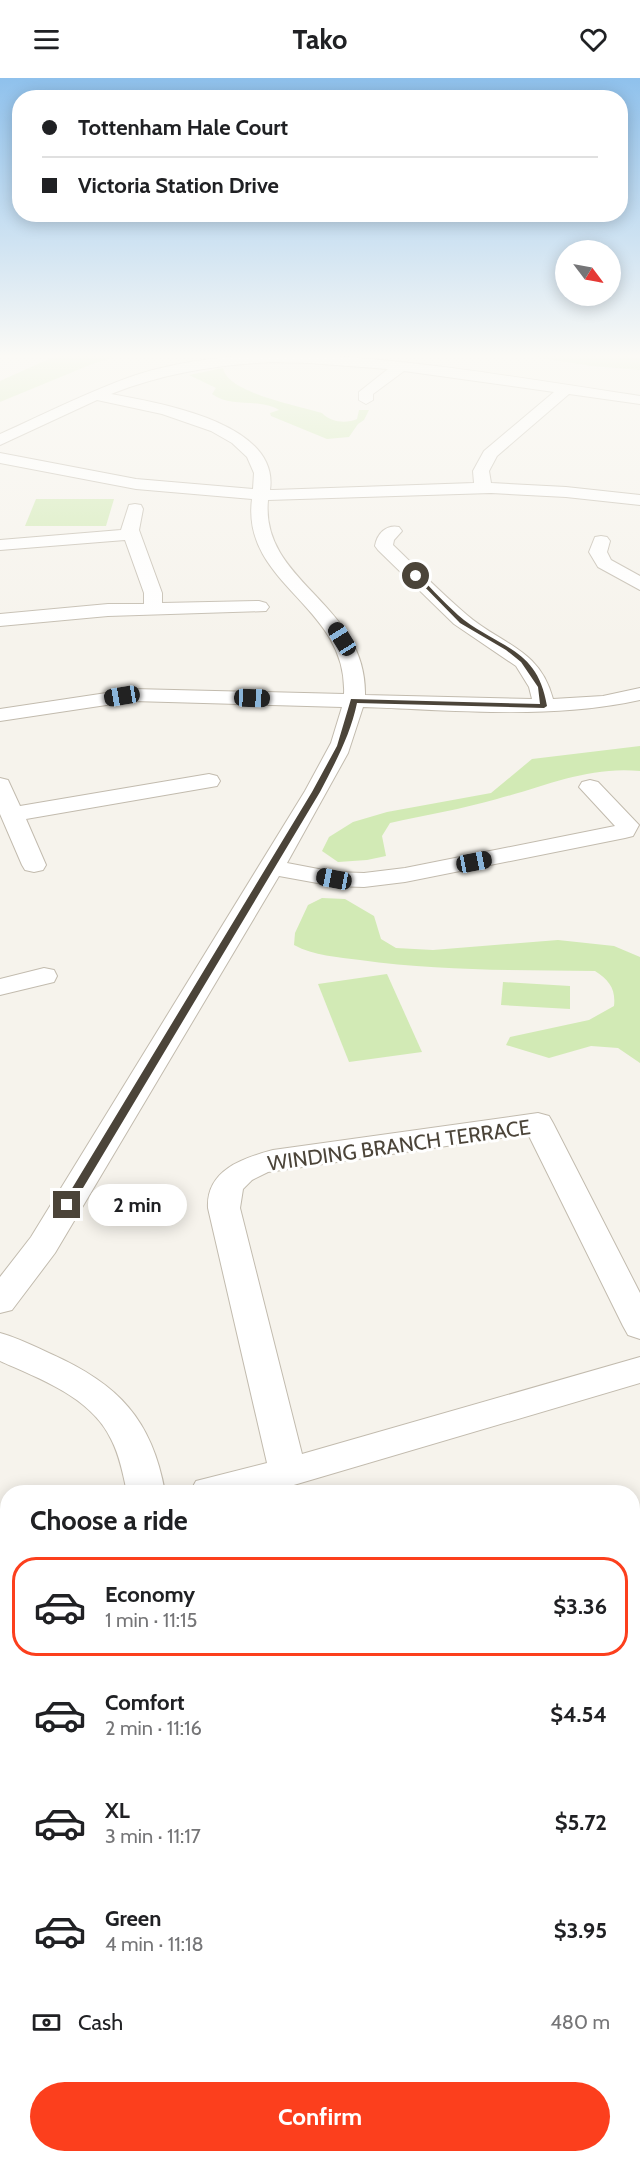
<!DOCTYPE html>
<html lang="en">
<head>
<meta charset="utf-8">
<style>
	body { margin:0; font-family:Cabin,sans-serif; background:#f2f2f2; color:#202124; height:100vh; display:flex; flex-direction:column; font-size:22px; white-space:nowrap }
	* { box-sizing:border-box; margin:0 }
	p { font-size:20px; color:#757577 }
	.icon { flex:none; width:33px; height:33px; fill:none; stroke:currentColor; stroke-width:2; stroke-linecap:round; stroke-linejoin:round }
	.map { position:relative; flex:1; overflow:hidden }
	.sheet { position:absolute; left:0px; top:1407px; width:640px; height:678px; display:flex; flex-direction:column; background:#fff; border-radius:24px 24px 0 0; box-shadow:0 3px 15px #0003 }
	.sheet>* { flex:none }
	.banner { position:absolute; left:12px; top:12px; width:616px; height:132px; border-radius:24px; box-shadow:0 3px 15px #0003; display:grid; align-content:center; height:132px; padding:0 30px; background:#fff }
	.needle { width:39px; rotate:122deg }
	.controls { position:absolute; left:555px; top:162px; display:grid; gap:12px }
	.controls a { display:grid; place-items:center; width:66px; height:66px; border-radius:50%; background:#fff; box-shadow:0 3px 15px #0003; font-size:30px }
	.end { position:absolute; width:27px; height:27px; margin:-14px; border:8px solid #4b4439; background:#fff; box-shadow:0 0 0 3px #fff }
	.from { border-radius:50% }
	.bubble { position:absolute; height:42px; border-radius:21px; background:#fff; box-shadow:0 3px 15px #0003; font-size:20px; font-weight:700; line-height:42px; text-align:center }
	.car { position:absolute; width:18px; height:36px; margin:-18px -9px; border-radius:8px; box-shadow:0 0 4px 2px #0007; background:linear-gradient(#222 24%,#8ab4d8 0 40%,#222 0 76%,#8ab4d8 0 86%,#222 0) }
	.banner b { display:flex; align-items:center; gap:21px; height:57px; font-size:22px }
	.banner b+b { border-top:2px solid #e0e0e0 }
	.banner i { width:15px; height:15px; background:#202124 }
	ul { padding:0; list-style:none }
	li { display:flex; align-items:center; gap:18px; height:99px; margin:0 12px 9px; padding:0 18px; border:3px solid transparent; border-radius:24px }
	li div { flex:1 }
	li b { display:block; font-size:22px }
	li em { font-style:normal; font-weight:700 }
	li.active { border-color:#fc3f1d }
	li>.icon { width:54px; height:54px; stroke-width:1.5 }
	h2 { padding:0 30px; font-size:27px; line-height:72px }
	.pay { display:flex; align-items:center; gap:15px; height:66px; padding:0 30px; font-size:22px }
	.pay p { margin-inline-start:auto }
	.action { display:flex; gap:12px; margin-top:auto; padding:12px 30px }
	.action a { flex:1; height:69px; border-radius:36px; background:#fc3f1d; color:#fff; font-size:24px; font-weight:700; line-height:69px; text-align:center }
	header { display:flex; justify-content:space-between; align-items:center; height:78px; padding:0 30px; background:#fff; font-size:27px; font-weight:700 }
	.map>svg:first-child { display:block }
</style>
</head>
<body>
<header><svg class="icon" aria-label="menu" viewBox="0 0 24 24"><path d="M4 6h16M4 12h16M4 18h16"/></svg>Tako<svg class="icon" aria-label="heart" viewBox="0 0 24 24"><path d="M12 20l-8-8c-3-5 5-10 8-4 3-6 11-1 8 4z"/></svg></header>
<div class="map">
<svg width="640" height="2085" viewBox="0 0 640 2085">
	<rect width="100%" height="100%" fill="#f6f3ec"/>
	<g fill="#d2eab5">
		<polygon points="62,275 129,275 92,286 0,324 0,303"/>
		<polygon points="509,275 610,275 640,280 640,292 592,288"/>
		<path d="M 223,290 C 227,315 300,328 322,335 C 330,344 346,346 357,341 L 359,332 L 369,332 L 364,342 L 358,346 L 349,359 L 327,361 L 271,338 L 270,335 L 279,332 C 259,320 231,330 212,316 L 216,310 L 189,297 Z"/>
		<polygon points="36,421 114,421 106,448 25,448"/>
		<path d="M 640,668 L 640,693 C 589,688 546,708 497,721 C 462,731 426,737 390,745 L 382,758 L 386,778 L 367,782 L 338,784 L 322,773 L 329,759 L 353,744 L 387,734 L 491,715 L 532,681 Z"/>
		<path d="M 322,820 L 345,821 L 374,838 L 381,861 L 396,870 L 433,872 L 558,862 L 614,868 L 640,879 L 640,985 L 618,970 L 591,968 L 549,980 L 506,967 L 510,959 L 589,942 L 614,928 C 616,911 609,902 595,893 C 516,892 439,893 360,882 C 338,879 314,878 294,867 L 295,855 L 308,827 Z"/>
		<polygon points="387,896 422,974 349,984 318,906"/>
		<polygon points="503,904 570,908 570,931 501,927"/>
		<polygon points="640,1449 640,1746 633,1749 633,1453"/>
		<polygon points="7,1712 8,2027 0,2030 0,1717"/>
	</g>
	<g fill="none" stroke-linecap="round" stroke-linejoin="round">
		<g stroke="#a9d4f2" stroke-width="13">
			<polyline points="633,1659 640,1662"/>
			<polyline points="0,1886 7,1879 8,1873"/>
		</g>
		<g stroke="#c2bbae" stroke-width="2">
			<g id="minor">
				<path d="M 272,276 C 396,277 518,300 640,318 L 640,326 L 569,316 L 497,378 L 489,393 L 491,405 L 566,409 L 640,417 L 640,427 L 566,419 L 491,415 L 268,422 C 260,505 367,525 365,617 L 532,621 L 529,609 L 516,588 L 454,546 L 378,472 L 375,468 C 377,456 386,446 399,449 L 402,453 L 394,462 L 393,467 C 417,490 441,515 467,537 C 502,567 540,571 553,621 L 603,618 L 640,610 L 640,622 C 550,642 455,632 363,629 L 348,675 L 287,785 L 334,794 L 364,795 L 405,790 L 615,748 L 579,709 L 582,704 L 590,702 L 598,704 L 639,747 L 633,758 L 625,760 L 405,804 L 364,809 L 334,808 L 279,798 L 55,1175 L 12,1232 L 0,1235 L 0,1199 L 31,1159 L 305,713 L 331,665 L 342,629 L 133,623 L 0,643 L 0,631 L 133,611 L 344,616 C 348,527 241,507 252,421 L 136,411 L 0,385 L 0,375 L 136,401 L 253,411 L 254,395 L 247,379 L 232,365 L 211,353 L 162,336 L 97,322 L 0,367 L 0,356 C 45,336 89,313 136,297 C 180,283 226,278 272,276 ZM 272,284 L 309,285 L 388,291 L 359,314 L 359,322 L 366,326 L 373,322 L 373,316 L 404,293 L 554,314 L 484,373 L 473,393 L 474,405 L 273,412 L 270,412 C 280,344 158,325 111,316 C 164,295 216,287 272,284 Z"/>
				<polygon points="135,426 141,427 143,431 139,452 162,515 162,525 259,523 266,525 269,529 266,533 108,538 0,548 0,536 108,526 144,526 144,515 125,462 0,472 0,462 121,452 129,427"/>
				<polygon points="601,458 607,459 610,463 607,474 611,482 640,498 640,512 598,489 589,474 595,459"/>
				<polygon points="209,696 217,698 220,703 217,708 26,741 46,787 43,792 34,794 25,792 22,787 0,736 0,700 8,702 20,728"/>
				<polygon points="44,890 54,892 57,898 54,904 0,917 0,901"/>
				<path d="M 538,1035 L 549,1038 L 553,1045 L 640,1215 L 640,1261 L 628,1257 L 623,1248 L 528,1056 L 268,1094 L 252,1102 L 243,1111 L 240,1130 L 302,1376 L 640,1279 L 640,1305 L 270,1414 L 190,1414 L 196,1403 L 267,1385 L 208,1130 C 206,1092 243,1080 273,1072 Z"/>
				<path d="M 0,1255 C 18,1260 34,1268 51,1276 C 118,1306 152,1341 165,1414 L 127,1414 C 123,1397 120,1378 111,1361 C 91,1319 40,1301 0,1283 Z"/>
			</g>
		</g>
		<use href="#minor" fill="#fff" fill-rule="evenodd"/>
	</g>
	<linearGradient id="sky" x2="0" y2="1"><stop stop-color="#8fc1ec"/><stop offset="0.49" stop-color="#fbfaf6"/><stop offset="1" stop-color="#fbfaf6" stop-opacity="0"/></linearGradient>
	<rect width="640" height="567" fill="url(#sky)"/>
	<path fill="#4b4439" d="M 413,497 L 418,497 C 433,512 448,529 464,542 C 503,571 538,572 547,628 L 544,630 L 357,625 C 350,658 335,685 320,714 L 71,1130 L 63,1130 L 62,1127 L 312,714 L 337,668 L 351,621 L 540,626 L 538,609 L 521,584 L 506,572 L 460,545 Z"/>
	<g text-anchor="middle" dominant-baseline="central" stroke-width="6" stroke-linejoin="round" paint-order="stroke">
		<g font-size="21" fill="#4b4439" stroke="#fff">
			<text transform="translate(399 1067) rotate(-8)">WINDING BRANCH TERRACE</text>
		</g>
	</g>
</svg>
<div class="controls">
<a><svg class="needle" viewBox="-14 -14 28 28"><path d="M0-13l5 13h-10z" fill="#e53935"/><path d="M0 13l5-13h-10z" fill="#757577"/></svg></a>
</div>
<i class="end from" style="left:416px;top:498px"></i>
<i class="end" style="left:67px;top:1127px"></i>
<div class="bubble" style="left:88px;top:1106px;width:99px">2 min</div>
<i class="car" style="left:342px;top:561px;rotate:328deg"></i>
<i class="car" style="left:122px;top:618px;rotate:261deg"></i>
<i class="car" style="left:252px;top:620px;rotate:92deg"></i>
<i class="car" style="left:474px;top:784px;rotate:79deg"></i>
<i class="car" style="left:334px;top:801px;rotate:281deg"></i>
<div class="banner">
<b><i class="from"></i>Tottenham Hale Court</b>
<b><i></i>Victoria Station Drive</b>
</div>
<section class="sheet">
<h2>Choose a ride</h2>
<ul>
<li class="active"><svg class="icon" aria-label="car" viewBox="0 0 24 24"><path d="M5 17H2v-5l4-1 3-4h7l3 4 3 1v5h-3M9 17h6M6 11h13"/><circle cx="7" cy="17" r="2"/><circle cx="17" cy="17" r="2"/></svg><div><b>Economy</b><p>1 min · 11:15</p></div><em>$3.36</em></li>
<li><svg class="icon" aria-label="car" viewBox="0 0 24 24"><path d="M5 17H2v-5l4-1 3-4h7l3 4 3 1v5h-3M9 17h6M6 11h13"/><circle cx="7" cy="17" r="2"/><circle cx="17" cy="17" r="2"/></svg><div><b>Comfort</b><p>2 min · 11:16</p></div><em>$4.54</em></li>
<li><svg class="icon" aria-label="car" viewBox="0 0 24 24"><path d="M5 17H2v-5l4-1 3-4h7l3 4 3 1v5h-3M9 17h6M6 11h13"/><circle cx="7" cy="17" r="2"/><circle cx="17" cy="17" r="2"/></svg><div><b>XL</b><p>3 min · 11:17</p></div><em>$5.72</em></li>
<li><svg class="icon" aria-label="car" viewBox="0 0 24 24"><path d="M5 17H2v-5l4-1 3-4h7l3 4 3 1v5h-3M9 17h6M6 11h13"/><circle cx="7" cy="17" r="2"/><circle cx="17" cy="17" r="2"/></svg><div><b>Green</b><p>4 min · 11:18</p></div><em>$3.95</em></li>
</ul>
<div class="pay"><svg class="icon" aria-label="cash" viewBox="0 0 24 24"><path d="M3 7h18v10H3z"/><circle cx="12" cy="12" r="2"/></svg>Cash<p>480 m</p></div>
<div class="action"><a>Confirm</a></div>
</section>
</div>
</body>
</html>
